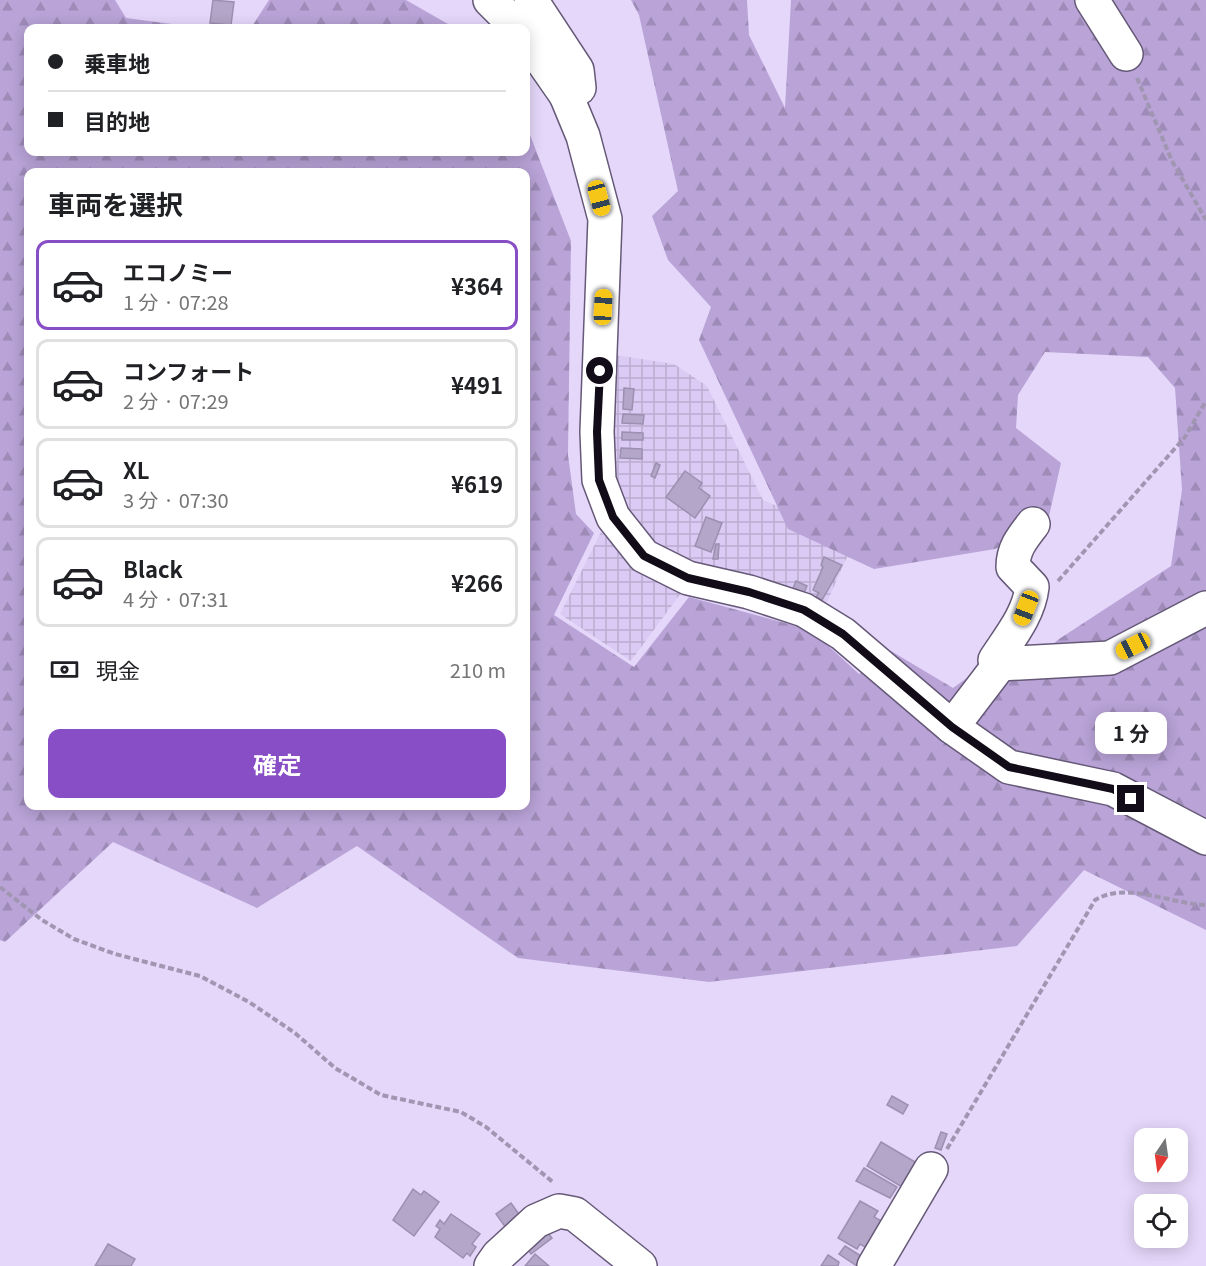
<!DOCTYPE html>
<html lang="ja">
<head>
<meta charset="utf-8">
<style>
	body { margin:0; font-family:Georgia,"Noto Sans JP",serif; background:#f2f2f2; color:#202124; height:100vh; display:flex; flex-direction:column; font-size:22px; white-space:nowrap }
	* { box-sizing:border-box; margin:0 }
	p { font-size:20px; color:#757577 }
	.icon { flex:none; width:33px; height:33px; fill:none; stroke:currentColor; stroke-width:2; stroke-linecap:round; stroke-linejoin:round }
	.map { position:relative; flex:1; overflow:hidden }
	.panel { position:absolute; left:24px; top:168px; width:506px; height:642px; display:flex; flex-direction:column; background:#fff; border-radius:12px; box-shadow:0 3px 15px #0003 }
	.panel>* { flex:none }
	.hud { position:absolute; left:24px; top:24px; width:506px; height:132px; border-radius:12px; box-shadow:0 3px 15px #0003; display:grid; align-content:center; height:132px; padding:0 24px; background:#fff }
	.needle { width:39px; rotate:193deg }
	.controls { position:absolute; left:1134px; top:1128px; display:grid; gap:12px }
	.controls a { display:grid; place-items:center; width:54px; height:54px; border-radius:12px; background:#fff; box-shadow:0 3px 15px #0003; font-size:30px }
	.end { position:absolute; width:27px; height:27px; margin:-14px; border:8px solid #110c18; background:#fff; box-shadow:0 0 0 3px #fff }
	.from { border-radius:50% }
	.bubble { position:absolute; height:42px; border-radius:12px; background:#fff; box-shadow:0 3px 15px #0003; font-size:20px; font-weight:700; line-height:42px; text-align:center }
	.car { position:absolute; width:18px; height:36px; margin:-18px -9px; border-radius:8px; box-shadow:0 0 4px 2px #0007; background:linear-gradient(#f5c518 24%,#345 0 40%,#f5c518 0 76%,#345 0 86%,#f5c518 0) }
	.hud b { display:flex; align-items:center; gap:21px; height:57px; font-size:22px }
	.hud b+b { border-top:2px solid #e0e0e0 }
	.hud i { width:15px; height:15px; background:#202124 }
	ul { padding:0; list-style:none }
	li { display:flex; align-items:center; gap:18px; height:90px; margin:0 12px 9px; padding:0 12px; border:3px solid #e0e0e0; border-radius:12px }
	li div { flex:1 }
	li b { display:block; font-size:22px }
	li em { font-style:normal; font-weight:700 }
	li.selected { border-color:#884ec5 }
	li>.icon { width:54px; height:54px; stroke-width:1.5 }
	h2 { padding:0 24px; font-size:27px; line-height:72px }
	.pay { display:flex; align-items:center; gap:15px; height:66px; padding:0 24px; font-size:22px }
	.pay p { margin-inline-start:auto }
	.primary-button { display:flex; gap:12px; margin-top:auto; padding:12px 24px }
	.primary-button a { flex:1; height:69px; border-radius:12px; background:#884ec5; color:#fff; font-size:24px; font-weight:700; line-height:69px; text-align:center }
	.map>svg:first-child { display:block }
</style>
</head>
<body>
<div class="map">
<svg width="1206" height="1266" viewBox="0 0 1206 1266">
	<defs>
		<pattern id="industrial-grid" width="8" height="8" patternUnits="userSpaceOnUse" patternTransform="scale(1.5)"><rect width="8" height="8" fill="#dbcaf4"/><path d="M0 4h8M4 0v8" fill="none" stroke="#bbacd0"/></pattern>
		<pattern id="forest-firs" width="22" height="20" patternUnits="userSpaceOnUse" patternTransform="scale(1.5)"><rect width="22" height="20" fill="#b9a3d7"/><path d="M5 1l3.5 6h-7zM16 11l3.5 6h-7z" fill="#9e8bb8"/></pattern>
	</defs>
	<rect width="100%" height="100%" fill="#e5d7fa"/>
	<g fill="url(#industrial-grid)">
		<polygon points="609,354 674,364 707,386 763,500 855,539 824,609 711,575 661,551 616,501"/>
		<polygon points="601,532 631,563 684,589 631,661 560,614"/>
	</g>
	<g fill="url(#forest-firs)" fill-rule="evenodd">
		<path d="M 0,0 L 115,0 L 126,18 L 202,28 L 28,28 L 28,152 L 525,152 L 525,122 L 571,241 L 568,455 L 576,514 L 594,533 L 554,615 L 634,667 L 689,597 L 811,630 L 859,674 L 891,651 L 953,688 L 975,672 L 1006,683 L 1059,639 L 1171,566 L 1182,490 L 1175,388 L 1148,357 L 1045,352 L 1018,395 L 1016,428 L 1061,463 L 1047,525 L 995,549 L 874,569 L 788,529 L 699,340 L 711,307 L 668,260 L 652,216 L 678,191 L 639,15 L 631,0 L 747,0 L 749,35 L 785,108 L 791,0 L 1206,0 L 1206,930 L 1084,870 L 1017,946 L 709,982 L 518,958 L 357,846 L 257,908 L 113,842 L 5,942 L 0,940 ZM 28,172 L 525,172 L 525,806 L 28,806 Z"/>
		<polygon points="269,0 406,0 455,28 251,28"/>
	</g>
	<g fill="#b3a6c8" stroke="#9c8fb0" stroke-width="1.5">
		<polygon points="213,0 234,2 231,25 210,23"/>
		<polygon points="624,388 634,389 632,410 623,409"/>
		<polygon points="623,414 644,415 643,424 622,423"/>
		<polygon points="622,432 643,433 643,440 622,440"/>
		<polygon points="621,448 642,449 642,459 620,458"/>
		<polygon points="656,463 660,465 655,478 651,476"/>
		<polygon points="685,471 702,483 699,488 710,496 695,518 666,497"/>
		<polygon points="706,517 722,523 711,552 695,546"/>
		<polygon points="716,544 719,544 718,559 713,559"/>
		<polygon points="824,557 842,565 822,600 816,597 819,593 813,590 823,567 821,565"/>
		<polygon points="796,581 807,586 804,593 793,588"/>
		<polygon points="892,1096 908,1105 903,1114 887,1105"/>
		<polygon points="941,1132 947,1134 941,1150 935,1148"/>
		<polygon points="881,1142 922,1166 907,1190 867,1166"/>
		<polygon points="864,1168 897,1187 890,1198 856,1181"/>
		<polygon points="413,1189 421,1195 424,1191 439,1202 414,1236 393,1220"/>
		<polygon points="860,1201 878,1211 874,1217 887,1224 872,1251 860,1244 857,1249 838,1238"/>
		<polygon points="511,1203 521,1217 506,1228 496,1214"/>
		<polygon points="451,1214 480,1234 472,1244 476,1247 470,1256 467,1253 463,1258 435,1237 440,1229 436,1226 440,1220 444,1224"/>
		<polygon points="542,1225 552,1238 531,1254 521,1240"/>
		<polygon points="108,1244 135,1259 131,1266 95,1266"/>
		<polygon points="845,1246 869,1261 866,1266 857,1266 839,1254"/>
		<polygon points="535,1254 549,1266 525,1266"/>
		<polygon points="828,1255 839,1262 838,1266 821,1266"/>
	</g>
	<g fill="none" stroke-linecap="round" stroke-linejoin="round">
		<g stroke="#655977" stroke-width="36">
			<g id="minor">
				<polyline points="490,0 518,28"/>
				<polyline points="531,0 577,70 579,88 566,95 583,136 605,219 597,432 599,480 613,517 644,556 688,578 749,592 804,610 843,634 952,727 1009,767 1113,789 1206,838"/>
				<polyline points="1092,0 1126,54"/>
				<polyline points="525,36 566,95"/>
				<path d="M 1033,524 C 1022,538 1013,549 1013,567 L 1032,587 C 1029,614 1010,637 995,660 L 1000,664 L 1110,658 L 1206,608"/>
				<polyline points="952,727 1000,664"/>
				<polyline points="491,1266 498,1256 536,1221 559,1211 575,1214 640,1266"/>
				<polyline points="874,1266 931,1169"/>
			</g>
		</g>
		<g stroke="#a196b2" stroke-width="4" stroke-dasharray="6 3" stroke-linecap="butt">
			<polyline points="1137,78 1172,161 1206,220"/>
			<polyline points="1058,581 1185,437 1206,401"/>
			<polyline points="0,887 42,920 74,939 115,954 200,976 249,1002 295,1033 335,1068 381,1095 461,1112 486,1127 554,1183"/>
			<path d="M 947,1149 L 1095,900 C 1127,881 1170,904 1206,905"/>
		</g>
		<use href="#minor" stroke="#fff" stroke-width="33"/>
	</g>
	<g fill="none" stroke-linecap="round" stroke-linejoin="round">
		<polyline stroke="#110c18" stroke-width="8" points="600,371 597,432 599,480 613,517 644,556 688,578 749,592 804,610 843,634 952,727 1009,767 1113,789 1131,799"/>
	</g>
</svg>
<div class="controls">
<a><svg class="needle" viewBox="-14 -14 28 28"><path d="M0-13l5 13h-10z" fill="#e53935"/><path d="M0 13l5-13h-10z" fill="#757577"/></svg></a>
<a><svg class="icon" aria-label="locate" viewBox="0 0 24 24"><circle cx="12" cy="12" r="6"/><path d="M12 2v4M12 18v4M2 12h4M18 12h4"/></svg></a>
</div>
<i class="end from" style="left:600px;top:371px"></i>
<i class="end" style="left:1131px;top:799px"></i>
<div class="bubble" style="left:1095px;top:712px;width:72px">1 分</div>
<i class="car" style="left:599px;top:198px;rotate:165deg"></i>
<i class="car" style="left:603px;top:307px;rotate:3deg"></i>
<i class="car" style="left:1026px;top:608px;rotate:201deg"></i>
<i class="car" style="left:1133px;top:646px;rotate:243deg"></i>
<div class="hud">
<b><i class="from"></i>乗車地</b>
<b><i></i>目的地</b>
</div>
<section class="panel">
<h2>車両を選択</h2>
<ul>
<li class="selected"><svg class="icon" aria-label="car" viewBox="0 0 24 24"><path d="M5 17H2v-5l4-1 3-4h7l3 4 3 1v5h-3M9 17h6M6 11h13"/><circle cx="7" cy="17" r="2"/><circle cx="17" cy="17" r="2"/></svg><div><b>エコノミー</b><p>1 分 · 07:28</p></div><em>¥364</em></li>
<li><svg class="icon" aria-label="car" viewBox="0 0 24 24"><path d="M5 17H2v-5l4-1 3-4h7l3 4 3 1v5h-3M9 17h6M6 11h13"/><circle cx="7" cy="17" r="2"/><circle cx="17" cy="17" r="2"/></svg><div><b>コンフォート</b><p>2 分 · 07:29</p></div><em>¥491</em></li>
<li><svg class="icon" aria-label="car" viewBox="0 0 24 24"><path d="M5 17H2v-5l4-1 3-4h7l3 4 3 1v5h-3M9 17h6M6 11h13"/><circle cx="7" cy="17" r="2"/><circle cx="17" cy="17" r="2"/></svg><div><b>XL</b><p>3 分 · 07:30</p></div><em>¥619</em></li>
<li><svg class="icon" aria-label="car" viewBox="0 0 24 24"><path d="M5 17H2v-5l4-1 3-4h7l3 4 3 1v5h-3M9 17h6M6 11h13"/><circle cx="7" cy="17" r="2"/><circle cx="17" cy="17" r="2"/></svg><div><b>Black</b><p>4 分 · 07:31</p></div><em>¥266</em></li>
</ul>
<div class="pay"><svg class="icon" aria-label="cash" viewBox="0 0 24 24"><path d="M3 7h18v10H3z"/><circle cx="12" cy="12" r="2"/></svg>現金<p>210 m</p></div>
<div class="primary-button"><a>確定</a></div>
</section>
</div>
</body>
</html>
